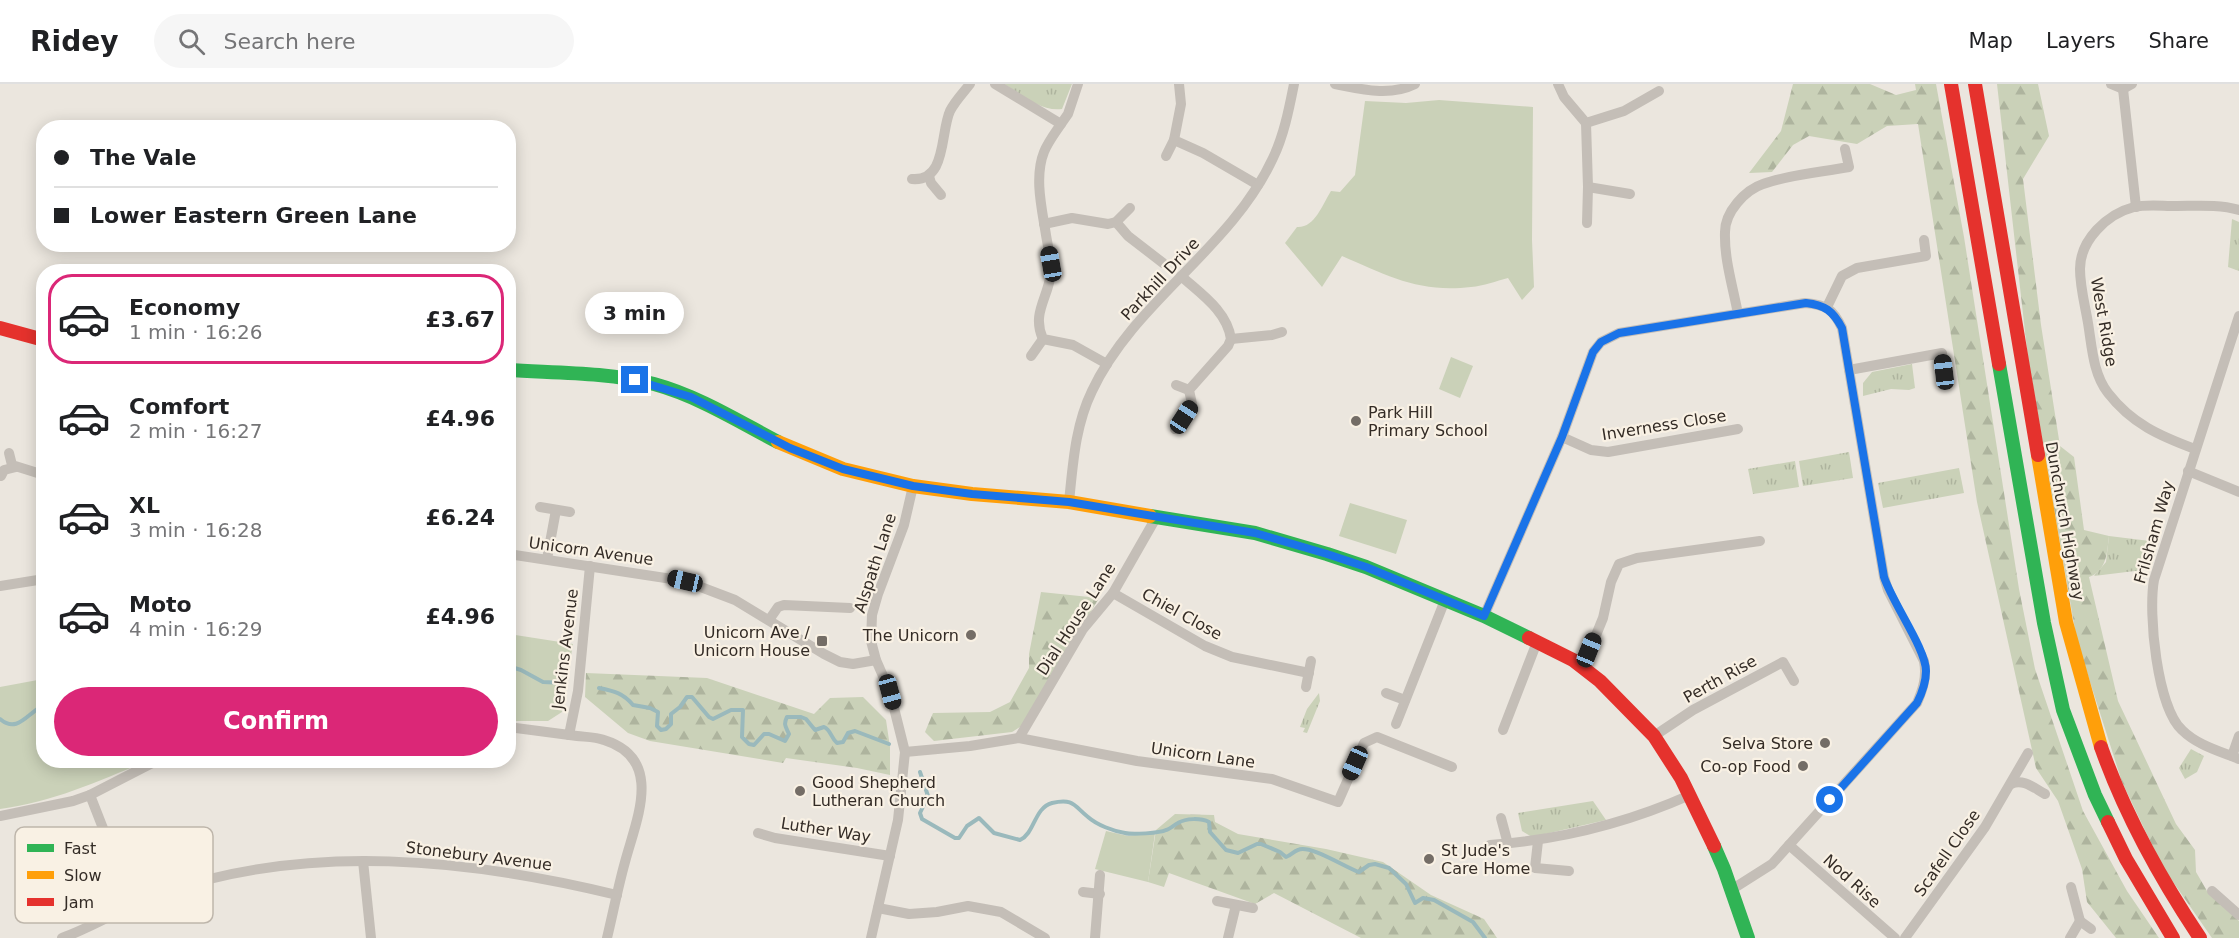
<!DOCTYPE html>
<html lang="en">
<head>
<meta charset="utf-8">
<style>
	body { margin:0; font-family:"DejaVu Sans",sans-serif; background:#f6f6f6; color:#202124; height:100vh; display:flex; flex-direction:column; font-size:22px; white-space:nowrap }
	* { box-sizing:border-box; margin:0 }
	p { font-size:20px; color:#757577 }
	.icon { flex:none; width:33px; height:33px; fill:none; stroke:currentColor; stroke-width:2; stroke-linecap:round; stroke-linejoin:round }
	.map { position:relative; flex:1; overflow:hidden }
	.panel { position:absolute; left:36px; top:180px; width:480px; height:504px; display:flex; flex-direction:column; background:#fff; border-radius:24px; box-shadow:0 3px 15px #0003 }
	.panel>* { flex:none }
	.banner { position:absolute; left:36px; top:36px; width:480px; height:132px; border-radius:24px; box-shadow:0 3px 15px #0003; display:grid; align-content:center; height:132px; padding:0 18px; background:#fff }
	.end { position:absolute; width:27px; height:27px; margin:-14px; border:8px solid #1a73e8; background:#fff; box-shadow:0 0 0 3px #fff }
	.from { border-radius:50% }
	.bubble { position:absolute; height:42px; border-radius:21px; background:#fff; box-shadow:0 3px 15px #0003; font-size:20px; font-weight:700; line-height:42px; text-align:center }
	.car { position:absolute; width:18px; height:36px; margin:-18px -9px; border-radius:8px; box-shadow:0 0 4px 2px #0007; background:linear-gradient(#222 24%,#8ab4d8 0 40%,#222 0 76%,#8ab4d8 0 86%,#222 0) }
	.banner b { display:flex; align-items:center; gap:21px; height:57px; font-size:22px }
	.banner b+b { border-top:2px solid #e0e0e0 }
	.banner i { width:15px; height:15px; background:#202124 }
	ul { padding:10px 0 0; list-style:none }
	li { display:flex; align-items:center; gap:18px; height:90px; margin:0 12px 9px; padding:0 6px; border:3px solid transparent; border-radius:24px }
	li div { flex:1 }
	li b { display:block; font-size:22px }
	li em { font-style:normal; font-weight:700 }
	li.active { border-color:#db2777 }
	li>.icon { width:54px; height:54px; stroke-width:1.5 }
	.button { display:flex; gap:12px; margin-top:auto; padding:12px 18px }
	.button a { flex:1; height:69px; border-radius:36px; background:#db2777; color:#fff; font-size:24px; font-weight:700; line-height:69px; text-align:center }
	header { display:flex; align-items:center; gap:36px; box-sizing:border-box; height:84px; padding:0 30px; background:#fff; border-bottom:2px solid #e0e0e0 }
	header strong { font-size:28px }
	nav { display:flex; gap:33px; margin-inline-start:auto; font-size:21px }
	.search { width:420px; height:54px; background:#f6f6f6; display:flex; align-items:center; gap:15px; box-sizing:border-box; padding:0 21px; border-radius:33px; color:#757577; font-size:22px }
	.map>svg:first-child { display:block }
</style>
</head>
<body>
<header>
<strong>Ridey</strong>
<div class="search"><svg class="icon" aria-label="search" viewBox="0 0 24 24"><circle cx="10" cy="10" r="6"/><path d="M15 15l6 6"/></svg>Search here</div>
<nav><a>Map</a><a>Layers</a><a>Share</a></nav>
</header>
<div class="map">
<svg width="2239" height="854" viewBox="0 0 2239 854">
	<defs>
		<pattern id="grass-tufts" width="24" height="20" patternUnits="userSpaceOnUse" patternTransform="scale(1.5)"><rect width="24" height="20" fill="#cad1b8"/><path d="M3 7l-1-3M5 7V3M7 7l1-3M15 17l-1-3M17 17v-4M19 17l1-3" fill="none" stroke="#aeb49e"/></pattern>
		<pattern id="forest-firs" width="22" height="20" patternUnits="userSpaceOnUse" patternTransform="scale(1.5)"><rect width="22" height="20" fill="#cad1b8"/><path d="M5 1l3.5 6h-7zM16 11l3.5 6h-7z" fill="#aeb49e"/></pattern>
	</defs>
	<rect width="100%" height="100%" fill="#ebe6de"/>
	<g fill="url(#grass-tufts)">
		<path d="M 1004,0 L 1072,0 L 1062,25 C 1041,28 1021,10 1004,0 Z"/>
		<polygon points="2232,135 2239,138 2239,187 2228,183"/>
		<polygon points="1912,280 1915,304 1909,306 1891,305 1863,312 1863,299 1872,288"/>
		<polygon points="1849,368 1853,394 1803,402 1799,377"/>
		<polygon points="1795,377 1799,403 1753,410 1748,385"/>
		<polygon points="1959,384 1964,409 1883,424 1878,399"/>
		<polygon points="2109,452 2158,458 2151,485 2094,492 2106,478"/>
		<polygon points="1319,609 1320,617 1307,649 1303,648 1305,644 1300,643 1307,625"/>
		<polygon points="2191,665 2204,672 2197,688 2185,695 2179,684"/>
		<polygon points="1593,717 1606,736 1532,753 1522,747 1518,729"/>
	</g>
	<g fill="url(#forest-firs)">
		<polygon points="1793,0 1870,0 1896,11 1916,6 1915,0 1936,0 1964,153 2019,505 2035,585 2083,727 2127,807 2159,854 2116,854 2087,818 2082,785 2058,717 2036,684 1977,418 1918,40 1887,42 1857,60 1809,52 1793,61 1772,88 1749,89 1781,47"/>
		<path d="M 1997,0 L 2038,0 L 2049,52 L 2023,95 L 2041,241 L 2060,362 L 2074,373 L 2084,446 L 2109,452 C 2107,468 2107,487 2089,493 L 2118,617 L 2176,740 L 2195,766 L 2196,788 L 2207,807 L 2239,837 L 2239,854 L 2212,854 L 2162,782 L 2122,698 L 2077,557 L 2028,274 Z"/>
		<polygon points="1041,508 1099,514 1023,641 1012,648 934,657 925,648 933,629 990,628 1010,618 1029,584 1029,570"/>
		<polygon points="586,589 707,594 814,630 830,614 863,613 886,636 890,663 890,691 857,684 786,674 783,679 650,657 628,649 585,613"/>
		<polygon points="1175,730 1214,731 1215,738 1238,750 1326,765 1383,778 1431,811 1484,835 1497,854 1361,854 1274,809 1255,820 1169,789 1164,803 1148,798 1156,746"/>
	</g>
	<g fill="#cad1b8">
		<path d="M 1439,16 L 1533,23 L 1532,156 L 1534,203 L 1522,216 L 1508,194 C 1496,197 1484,202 1471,203 C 1419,209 1388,192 1342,172 L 1322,203 L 1285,159 L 1297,143 C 1315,144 1322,121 1331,107 L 1340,108 L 1355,91 L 1365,17 L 1406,19 Z"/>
		<polygon points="1451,273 1473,282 1460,314 1439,305"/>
		<polygon points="1350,419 1407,436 1396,470 1339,452"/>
		<polygon points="509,550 573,560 562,628 548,637 509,637"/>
		<path d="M 43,595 L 44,676 L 147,677 C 99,697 53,718 0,725 L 0,603 Z"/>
		<polygon points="1106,747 1128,752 1155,749 1148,798 1095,785"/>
	</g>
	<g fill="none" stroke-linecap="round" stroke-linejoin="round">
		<g stroke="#9ab9bc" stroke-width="4">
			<polyline points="508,582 521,586 543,598 565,599"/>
			<path d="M 599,604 C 614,607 623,609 633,621 L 650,624 L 658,628 L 657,642 L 661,646 L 666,645 L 671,640 L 671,630 L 680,623 L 687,613 L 692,613 L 709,633 L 713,635 L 731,626 L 743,626 L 742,653 L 749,660 L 754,661 L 764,650 L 769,650 L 785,657 L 789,650 C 786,643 783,641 787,633 L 801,633 L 806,635 L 815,646 L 824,643 C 831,646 831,654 837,659 L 843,658 L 848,649 L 855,647 L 889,660"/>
			<path d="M 0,635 C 16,649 26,632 39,624 L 44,625"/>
			<path d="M 920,688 L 928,712 L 920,729 L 922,735 L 955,754 L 959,754 L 967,742 L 979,734 L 994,749 L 1020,756 C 1035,749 1034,724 1052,719 C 1074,714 1074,722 1088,733 C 1097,741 1113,747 1125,749 C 1132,751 1160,749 1166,746 C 1170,745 1174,741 1178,739 C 1186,734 1201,734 1209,738 L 1210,748 L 1226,766 L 1238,769 L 1257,760 L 1261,760 L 1280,768 L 1286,773 C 1291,771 1294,767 1298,766 C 1310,760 1346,784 1359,788 L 1369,781 L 1375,780 L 1389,784 L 1406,800 L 1415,819 L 1423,814 L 1434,816 L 1473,838 L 1485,854"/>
		</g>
		<g stroke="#c4beb7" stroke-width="10">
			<path d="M 995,0 L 1061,40 C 1055,49 1048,58 1044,68 C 1034,93 1042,125 1046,151 C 1048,163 1051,176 1051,188 C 1049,213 1031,229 1043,255 L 1073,261 L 1107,280"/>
			<polyline points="1179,0 1181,20 1174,56 1203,69 1258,101"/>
			<path d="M 1335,0 C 1361,5 1389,13 1415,0"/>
			<polyline points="1558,0 1564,13 1586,39 1624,27 1659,7"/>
			<polyline points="2111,0 2123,5 2132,0"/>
			<polyline points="2123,5 2136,123"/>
			<polyline points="1586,39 1588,103 1630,110"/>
			<polyline points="1061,40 1068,30 1078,0"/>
			<polyline points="1166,72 1174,56"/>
			<polyline points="929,92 931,99 941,111"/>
			<path d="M 912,95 C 947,98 940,49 950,27 C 955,17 963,9 970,0"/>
			<polyline points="1116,138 1128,152 1163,179"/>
			<polyline points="1587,139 1588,103"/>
			<polyline points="1044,140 1072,134 1108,140 1116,138 1130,124"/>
			<polyline points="1827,223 1842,192 1857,184 1926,172 1924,156"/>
			<path d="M 1738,230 C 1733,203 1724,175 1725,148 C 1725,128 1745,106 1763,100 C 1787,91 1823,88 1849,83 L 1845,65"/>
			<path d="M 2239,232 L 2154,496 C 2148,529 2157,623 2182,646 C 2197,661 2219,667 2239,675"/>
			<polyline points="1231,255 1272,251 1282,248"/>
			<polyline points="1031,272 1043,255"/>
			<polyline points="1849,286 1942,269 1944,288"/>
			<polyline points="1176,301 1189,306"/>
			<path d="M 1175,345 L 1192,320 L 1189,306 L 1228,262 L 1231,255 C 1227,227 1201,210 1181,192"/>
			<polyline points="1562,353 1591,366 1608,368 1738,345"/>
			<path d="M 2195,365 C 2160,352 2132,340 2108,309 C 2093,290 2092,263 2088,239 C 2085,221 2080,203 2080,185 C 2080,156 2107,130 2134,123 C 2147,120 2162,122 2175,122 C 2196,122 2219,120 2239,126"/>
			<polyline points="9,369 12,381 44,391"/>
			<polyline points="2188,387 2239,408"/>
			<polyline points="1,392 4,386 16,383"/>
			<path d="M 1069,418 C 1073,380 1075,342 1092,307 C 1134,217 1231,165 1273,74 C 1284,51 1289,25 1294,0"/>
			<polyline points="540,423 570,428"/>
			<polyline points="508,470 685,497 735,516 824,570 840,578 853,580 876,576"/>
			<polyline points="547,475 556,426"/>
			<polyline points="0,502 44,495"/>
			<polyline points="1113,509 1205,562 1232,573 1309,589"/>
			<path d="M 1484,532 L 1562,353 L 1593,268 L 1601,258 L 1619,249 L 1805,219 C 1827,221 1833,225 1842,244 L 1884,493 L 1888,506 L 1924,577 C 1927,593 1923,605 1917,619 L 1772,780 L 1731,806"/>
			<polyline points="769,536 778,523 784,521 850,524"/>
			<polyline points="1583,583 1603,534 1611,498 1619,480 1637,474 1760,457"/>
			<polyline points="1306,603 1311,577"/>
			<polyline points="1386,609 1405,616"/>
			<polyline points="1396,640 1445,516"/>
			<path d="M 508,643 C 531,646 554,649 577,652 C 586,653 596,653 604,656 C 665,675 636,736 625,778 C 618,803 613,829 607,854"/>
			<polyline points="1503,646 1537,558"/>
			<polyline points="569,651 578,607 590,482"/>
			<polyline points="1654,652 1693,626 1783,578 1794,597"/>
			<polyline points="1019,654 1083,545 1113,509 1157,432"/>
			<polyline points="905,668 970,662 1019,654 1137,677 1272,695 1338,718 1364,659 1377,653 1452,683"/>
			<polyline points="2232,672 2239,652"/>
			<path d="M 2011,700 C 2023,694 2034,704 2045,710"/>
			<polyline points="90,711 133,821"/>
			<polyline points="0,732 73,717 90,711 158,676"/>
			<polyline points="1501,734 1508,760"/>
			<polyline points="758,749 775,754 890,772"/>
			<polyline points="1538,757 1535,784 1569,787"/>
			<path d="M 1490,761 C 1558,756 1627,739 1690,711"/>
			<polyline points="1789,761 1895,854"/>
			<polyline points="363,777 371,854"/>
			<polyline points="2071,803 2080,837"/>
			<polyline points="2212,807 2239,831"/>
			<polyline points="1083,808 1100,810"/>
			<polyline points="1217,817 1253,824"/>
			<polyline points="878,824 909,830 937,828 968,822 1001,828 1045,854"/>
			<path d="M 62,854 C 96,842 127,821 162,809 C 309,758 469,775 617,811"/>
			<polyline points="871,854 898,736 905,668 890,608 876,576 871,557 872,531 878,510 904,441 913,402"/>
			<polyline points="1095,854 1100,791"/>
			<polyline points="1228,854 1236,821"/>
			<polyline points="1905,854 1985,743 2028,669"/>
			<polyline points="2070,854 2080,837 2091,845"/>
		</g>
		<g stroke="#30b455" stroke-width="14">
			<polyline points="1999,280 2044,539 2063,626 2095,711 2108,738"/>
			<path d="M 508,286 C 556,289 607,288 654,300 C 698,312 738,337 778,358"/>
			<polyline points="1150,432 1255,449 1327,470 1366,483 1484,532 1529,554"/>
			<polyline points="1714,762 1724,785 1748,854"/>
		</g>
		<g stroke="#ff9f0a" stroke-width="14">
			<polyline points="778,358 843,385 913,402 972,410 1069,418 1150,432"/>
			<polyline points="2038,371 2066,538 2101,663"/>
		</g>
		<g stroke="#e5322d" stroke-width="14">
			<polyline points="1951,0 1999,280"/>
			<polyline points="1975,0 2038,371"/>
			<polyline points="0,244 44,256"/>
			<polyline points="1529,554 1573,576 1600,597 1654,652 1681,694 1714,762"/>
			<path d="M 2101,663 C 2125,731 2160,794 2200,854"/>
			<polyline points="2108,738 2126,775 2173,854"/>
		</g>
	</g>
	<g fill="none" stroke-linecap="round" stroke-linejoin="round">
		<path stroke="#1a73e8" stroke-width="8" d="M 635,296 L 691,313 L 790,364 L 843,385 L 913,402 L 972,410 L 1069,418 L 1255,449 L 1327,470 L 1366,483 L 1484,532 L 1562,353 L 1593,268 L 1601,258 L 1619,249 L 1806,219 C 1825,221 1833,227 1842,244 L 1884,493 C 1893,520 1926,565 1926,587 C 1926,599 1922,609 1917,619 L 1830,716"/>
	</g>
	<g fill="#746d66" stroke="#f9f1e4" stroke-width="2">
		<circle cx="1356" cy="337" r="6"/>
		<circle cx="971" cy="551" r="6"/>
		<rect x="816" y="551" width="12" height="12" rx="3"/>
		<circle cx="1825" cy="659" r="6"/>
		<circle cx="1803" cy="682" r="6"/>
		<circle cx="800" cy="707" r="6"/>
		<circle cx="1429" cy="775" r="6"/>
	</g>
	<g text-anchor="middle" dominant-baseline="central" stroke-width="4.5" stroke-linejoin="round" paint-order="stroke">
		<g font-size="16" fill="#342c26" stroke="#f9f1e4">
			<text transform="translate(1160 195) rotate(-47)">Parkhill Drive</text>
			<text transform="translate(2104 238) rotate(80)">West Ridge</text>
			<text transform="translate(1664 341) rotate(-9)">Inverness Close</text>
			<text transform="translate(2065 437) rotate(80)">Dunchurch Highway</text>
			<text transform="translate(2154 448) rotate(-74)">Frilsham Way</text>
			<text transform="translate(591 467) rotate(8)">Unicorn Avenue</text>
			<text transform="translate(875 479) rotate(-72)">Alspath Lane</text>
			<text transform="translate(1182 530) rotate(29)">Chiel Close</text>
			<text transform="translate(1076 535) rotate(-57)">Dial House Lane</text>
			<text transform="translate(565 565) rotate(-83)">Jenkins Avenue</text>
			<text transform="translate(1720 595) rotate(-29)">Perth Rise</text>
			<text transform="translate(1203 671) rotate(8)">Unicorn Lane</text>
			<text transform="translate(826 746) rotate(9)">Luther Way</text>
			<text transform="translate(1947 769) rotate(-55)">Scafell Close</text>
			<text transform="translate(479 772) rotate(7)">Stonebury Avenue</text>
			<text transform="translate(1852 797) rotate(42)">Nod Rise</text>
		</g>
		<g font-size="16" fill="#342c26" stroke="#f9f1e4" text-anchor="end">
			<text x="1368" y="328" text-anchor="start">Park Hill<tspan x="1368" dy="18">Primary School</tspan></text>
			<text x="810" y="548">Unicorn Ave /<tspan x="810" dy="18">Unicorn House</tspan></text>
			<text x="959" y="551">The Unicorn</text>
			<text x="1813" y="659">Selva Store</text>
			<text x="1791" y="682">Co-op Food</text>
			<text x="812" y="698" text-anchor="start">Good Shepherd<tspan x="812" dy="18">Lutheran Church</tspan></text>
			<text x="1441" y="766" text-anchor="start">St Jude's<tspan x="1441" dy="18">Care Home</tspan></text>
		</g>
	</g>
	<rect x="15" y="743" width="198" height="96" rx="9" fill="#f9f1e4" stroke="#beb6ab" stroke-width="1.5"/>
	<rect x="27" y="760" width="27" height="8" fill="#30b455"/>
	<rect x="27" y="787" width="27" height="8" fill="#ff9f0a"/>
	<rect x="27" y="814" width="27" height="8" fill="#e5322d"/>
	<g font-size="16" fill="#342c26">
		<text x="64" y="770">Fast</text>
		<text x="64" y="797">Slow</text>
		<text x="64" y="824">Jam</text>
	</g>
</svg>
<i class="end from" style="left:1830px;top:716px"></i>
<i class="end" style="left:635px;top:296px"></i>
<div class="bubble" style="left:585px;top:208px;width:99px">3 min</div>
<i class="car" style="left:1051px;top:180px;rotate:350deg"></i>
<i class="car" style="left:1944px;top:288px;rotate:353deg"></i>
<i class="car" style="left:1184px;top:333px;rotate:33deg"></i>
<i class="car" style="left:685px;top:497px;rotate:283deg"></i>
<i class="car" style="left:1589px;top:566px;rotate:22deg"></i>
<i class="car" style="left:890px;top:608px;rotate:165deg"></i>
<i class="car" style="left:1355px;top:679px;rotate:204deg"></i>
<div class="banner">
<b><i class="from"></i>The Vale</b>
<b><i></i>Lower Eastern Green Lane</b>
</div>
<section class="panel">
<ul>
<li class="active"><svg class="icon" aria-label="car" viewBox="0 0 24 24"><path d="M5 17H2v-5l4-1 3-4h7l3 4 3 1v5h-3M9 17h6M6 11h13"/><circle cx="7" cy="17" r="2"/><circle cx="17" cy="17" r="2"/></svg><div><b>Economy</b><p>1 min · 16:26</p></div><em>£3.67</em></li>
<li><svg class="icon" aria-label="car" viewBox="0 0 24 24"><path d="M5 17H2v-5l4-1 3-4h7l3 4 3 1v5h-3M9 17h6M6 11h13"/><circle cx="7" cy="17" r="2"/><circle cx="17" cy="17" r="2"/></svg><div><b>Comfort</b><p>2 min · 16:27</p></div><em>£4.96</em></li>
<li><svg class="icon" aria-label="car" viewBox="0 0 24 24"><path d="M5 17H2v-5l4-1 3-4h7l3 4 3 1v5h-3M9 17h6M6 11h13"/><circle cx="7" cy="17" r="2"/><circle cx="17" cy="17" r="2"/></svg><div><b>XL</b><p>3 min · 16:28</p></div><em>£6.24</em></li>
<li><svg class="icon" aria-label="car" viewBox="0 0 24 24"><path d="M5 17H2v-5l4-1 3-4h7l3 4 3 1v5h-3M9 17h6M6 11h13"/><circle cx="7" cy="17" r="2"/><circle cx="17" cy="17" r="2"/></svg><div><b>Moto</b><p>4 min · 16:29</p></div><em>£4.96</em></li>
</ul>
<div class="button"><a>Confirm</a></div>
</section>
</div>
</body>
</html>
